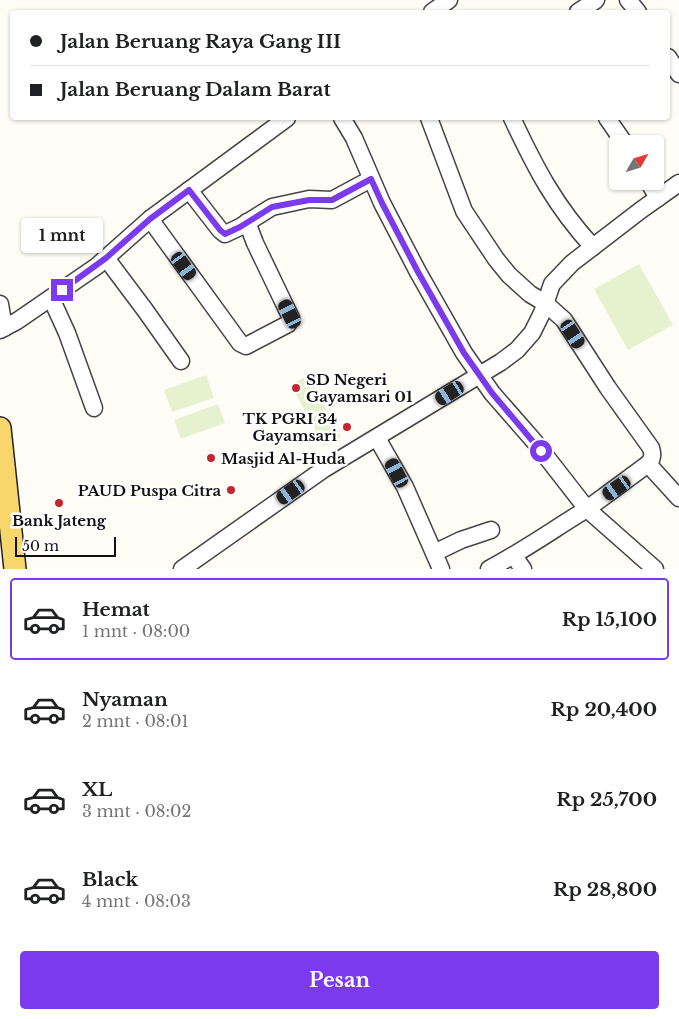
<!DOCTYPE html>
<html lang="id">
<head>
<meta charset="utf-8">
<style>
	body { margin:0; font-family:"Libre Baskerville",serif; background:#f6f6f6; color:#202124; height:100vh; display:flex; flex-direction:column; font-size:19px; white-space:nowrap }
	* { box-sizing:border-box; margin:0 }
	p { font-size:16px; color:#757577 }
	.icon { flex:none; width:28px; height:28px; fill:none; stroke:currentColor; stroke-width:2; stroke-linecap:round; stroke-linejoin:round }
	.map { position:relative; height:569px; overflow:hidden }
	.drawer { display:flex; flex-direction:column; background:#fff; flex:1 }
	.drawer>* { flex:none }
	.hud { position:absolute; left:10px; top:10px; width:660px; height:110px; border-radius:5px; box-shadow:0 1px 4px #0004; display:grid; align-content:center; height:110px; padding:0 20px; background:#fff }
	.needle { width:32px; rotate:51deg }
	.controls { position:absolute; left:609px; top:135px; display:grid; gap:10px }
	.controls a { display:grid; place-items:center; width:55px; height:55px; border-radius:5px; background:#fff; box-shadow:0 1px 4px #0004; font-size:25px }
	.scale { position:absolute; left:15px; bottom:12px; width:101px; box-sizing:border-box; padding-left:5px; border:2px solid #111; border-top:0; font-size:14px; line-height:18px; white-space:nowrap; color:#111; -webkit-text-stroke:4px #fff; paint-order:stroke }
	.end { position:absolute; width:22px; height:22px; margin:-11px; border:6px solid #7c3aed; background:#fff; box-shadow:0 0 0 2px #fff }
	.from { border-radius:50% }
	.bubble { position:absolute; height:35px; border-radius:5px; background:#fff; box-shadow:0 1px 4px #0004; font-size:16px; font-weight:700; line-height:35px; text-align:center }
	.car { position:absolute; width:15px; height:30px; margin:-15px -8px; border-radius:6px; box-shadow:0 0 4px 1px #0007; background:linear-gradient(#222 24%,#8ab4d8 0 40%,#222 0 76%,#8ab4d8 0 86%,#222 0) }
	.hud b { display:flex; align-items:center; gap:18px; height:48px; font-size:19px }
	.hud b+b { border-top:1px solid #e0e0e0 }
	.hud i { width:12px; height:12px; background:#202124 }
	ul { padding:9px 0 0; list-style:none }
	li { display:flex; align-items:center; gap:15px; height:82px; margin:0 10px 8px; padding:0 10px; border:2px solid transparent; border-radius:5px }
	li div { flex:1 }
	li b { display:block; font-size:19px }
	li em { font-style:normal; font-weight:700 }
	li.selected { border-color:#7c3aed }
	li>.icon { width:45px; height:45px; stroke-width:1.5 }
	.primary-button { display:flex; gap:10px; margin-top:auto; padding:10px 20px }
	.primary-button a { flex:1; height:58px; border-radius:5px; background:#7c3aed; color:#fff; font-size:20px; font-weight:700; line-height:58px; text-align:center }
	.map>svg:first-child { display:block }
</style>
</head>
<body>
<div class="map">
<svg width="679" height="569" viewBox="0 0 679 569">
	<rect width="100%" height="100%" fill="#fffdf5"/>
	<g fill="#e6f2cf">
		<polygon points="639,264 673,325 628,350 594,289"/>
		<polygon points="206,375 214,398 172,412 164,390"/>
		<polygon points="308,375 341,437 324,446 291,385"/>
		<polygon points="218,404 225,423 181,439 174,420"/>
	</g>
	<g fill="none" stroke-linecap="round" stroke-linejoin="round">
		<g stroke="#444" stroke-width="19">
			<g id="minor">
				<polyline points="628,0 638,12"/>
				<polyline points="432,12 449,0"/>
				<polyline points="578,12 596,0"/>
				<polyline points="668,57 679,74"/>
				<polyline points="342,118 354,138 382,203 418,272 464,353 492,393 534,441 587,509 648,464"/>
				<path d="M 429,118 L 464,211 L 496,259 L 509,275 L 530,294 L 545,303 L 564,320 L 608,388 L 651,448 C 653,454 653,459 648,464 L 679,498"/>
				<path d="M 512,118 C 535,167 555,206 593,247"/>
				<polyline points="607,118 625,144"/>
				<polyline points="648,181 658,198"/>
				<polyline points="189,190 220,230 225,234 240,227 272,207 309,199 332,200 371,179"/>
				<polyline points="150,219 240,343 246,346 288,324 291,318 255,243 247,222"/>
				<polyline points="106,258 145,310 181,361"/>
				<polyline points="51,298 67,333 94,408"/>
				<polyline points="0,304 4,328"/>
				<polyline points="0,330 17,321 97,266 150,219 287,118"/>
				<polyline points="377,438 405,487 441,569"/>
				<polyline points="434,553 461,540 491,530"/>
				<polyline points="514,556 523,569"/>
				<polyline points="182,569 324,469 501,362 517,350 532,333 542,313 552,284 572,263 641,210 679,183"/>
				<path d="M 489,569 C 523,551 554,529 587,509 L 655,569"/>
			</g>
		</g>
		<g stroke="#222" stroke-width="24">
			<polyline id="major" points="0,428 15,569"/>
		</g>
		<use href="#minor" stroke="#fff" stroke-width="16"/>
		<use href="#major" stroke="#f9d66b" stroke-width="21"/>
	</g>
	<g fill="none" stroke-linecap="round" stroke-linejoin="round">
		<polyline stroke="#7c3aed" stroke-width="6" points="62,290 106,258 150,219 189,190 220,230 225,234 240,227 272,207 309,200 332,200 371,179 382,203 418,272 464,353 492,393 541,451"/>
	</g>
	<g fill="#c4262e" stroke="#fff" stroke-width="2">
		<circle cx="296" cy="388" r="5"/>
		<circle cx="347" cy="427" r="5"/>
		<circle cx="211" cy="458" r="5"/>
		<circle cx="231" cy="490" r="5"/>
		<circle cx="59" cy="503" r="5"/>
	</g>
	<g text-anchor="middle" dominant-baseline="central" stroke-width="5" stroke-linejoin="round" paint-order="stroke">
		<g font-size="15" font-weight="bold" fill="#111" stroke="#fff" text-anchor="start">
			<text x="306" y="379">SD Negeri<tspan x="306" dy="17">Gayamsari 01</tspan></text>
			<text x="337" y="418" text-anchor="end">TK PGRI 34<tspan x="337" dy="17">Gayamsari</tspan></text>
			<text x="221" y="458">Masjid Al-Huda</text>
			<text x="221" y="490" text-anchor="end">PAUD Puspa Citra</text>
			<text x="59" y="520" text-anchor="middle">Bank Jateng</text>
		</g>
	</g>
</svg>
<div class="controls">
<a><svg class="needle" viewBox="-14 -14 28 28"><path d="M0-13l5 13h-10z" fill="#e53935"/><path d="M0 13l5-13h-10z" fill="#757577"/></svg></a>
</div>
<div class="scale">50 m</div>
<i class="end from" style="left:541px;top:451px"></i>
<i class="end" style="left:62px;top:290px"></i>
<div class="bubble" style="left:21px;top:218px;width:82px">1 mnt</div>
<i class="car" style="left:184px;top:266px;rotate:144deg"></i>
<i class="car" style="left:290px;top:314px;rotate:333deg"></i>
<i class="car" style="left:573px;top:334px;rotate:147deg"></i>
<i class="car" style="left:450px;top:393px;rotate:238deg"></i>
<i class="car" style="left:397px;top:473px;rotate:332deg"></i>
<i class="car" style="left:617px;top:488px;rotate:235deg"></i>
<i class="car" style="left:291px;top:492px;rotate:235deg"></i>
<div class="hud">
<b><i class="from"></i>Jalan Beruang Raya Gang III</b>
<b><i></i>Jalan Beruang Dalam Barat</b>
</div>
</div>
<section class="drawer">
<ul>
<li class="selected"><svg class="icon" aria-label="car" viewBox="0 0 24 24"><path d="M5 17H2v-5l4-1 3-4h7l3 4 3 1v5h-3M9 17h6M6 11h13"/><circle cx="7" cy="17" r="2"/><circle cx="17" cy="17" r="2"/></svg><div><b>Hemat</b><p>1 mnt · 08:00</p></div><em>Rp 15,100</em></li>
<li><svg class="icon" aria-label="car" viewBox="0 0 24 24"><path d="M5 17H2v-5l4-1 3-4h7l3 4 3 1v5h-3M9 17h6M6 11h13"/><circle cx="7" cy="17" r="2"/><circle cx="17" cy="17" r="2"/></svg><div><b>Nyaman</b><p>2 mnt · 08:01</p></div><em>Rp 20,400</em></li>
<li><svg class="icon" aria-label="car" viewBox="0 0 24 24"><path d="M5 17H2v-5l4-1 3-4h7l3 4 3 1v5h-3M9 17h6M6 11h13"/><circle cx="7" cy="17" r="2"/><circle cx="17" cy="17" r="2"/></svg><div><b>XL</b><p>3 mnt · 08:02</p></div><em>Rp 25,700</em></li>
<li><svg class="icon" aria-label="car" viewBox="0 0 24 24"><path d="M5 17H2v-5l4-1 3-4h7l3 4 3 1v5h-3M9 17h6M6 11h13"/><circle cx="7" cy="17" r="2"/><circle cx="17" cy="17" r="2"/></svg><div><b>Black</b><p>4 mnt · 08:03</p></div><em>Rp 28,800</em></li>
</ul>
<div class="primary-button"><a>Pesan</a></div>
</section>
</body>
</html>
